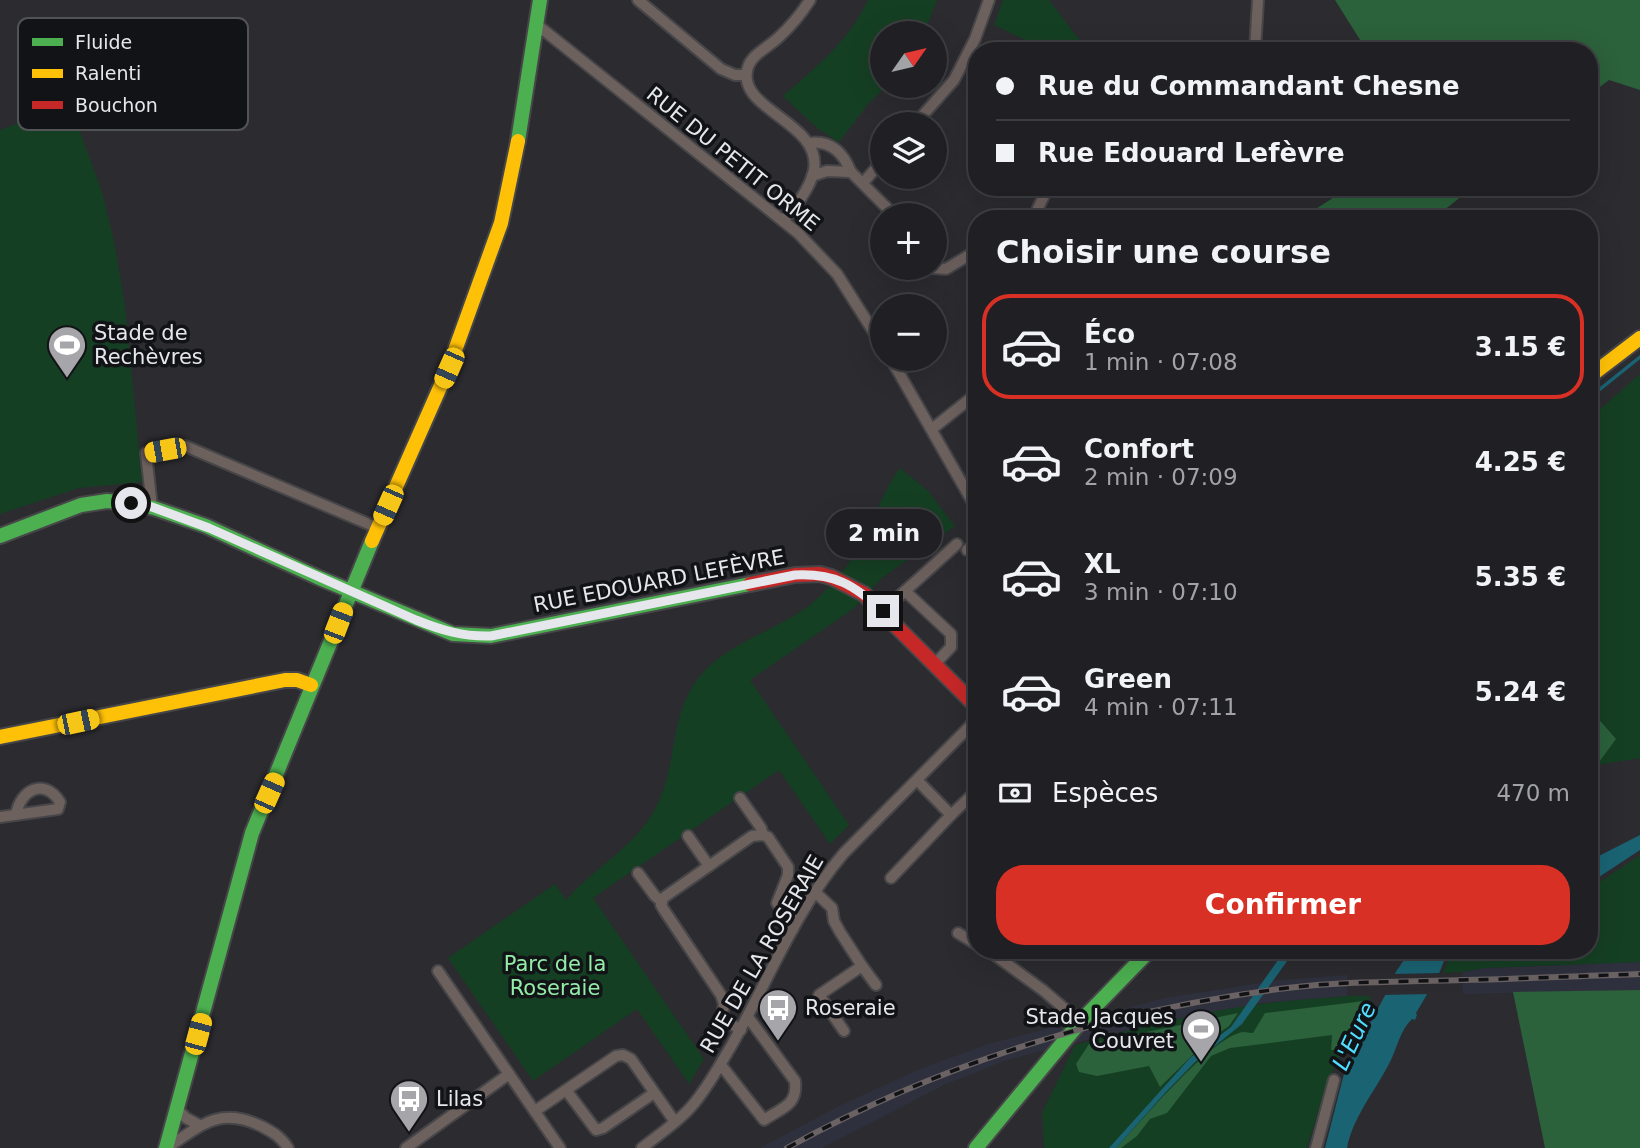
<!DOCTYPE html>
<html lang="fr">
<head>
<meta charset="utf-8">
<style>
	body { margin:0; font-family:"DejaVu Sans",sans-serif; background:#28282c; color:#f1f3f6; height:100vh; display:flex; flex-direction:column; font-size:26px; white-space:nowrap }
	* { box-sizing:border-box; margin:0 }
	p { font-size:23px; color:#a2a3a6 }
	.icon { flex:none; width:38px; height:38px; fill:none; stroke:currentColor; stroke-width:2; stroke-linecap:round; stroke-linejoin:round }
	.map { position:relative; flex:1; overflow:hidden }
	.panel { position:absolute; left:968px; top:210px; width:630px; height:749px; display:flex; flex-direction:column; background:#202024; border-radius:28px; box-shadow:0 7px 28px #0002,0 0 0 2px #3d3e41 }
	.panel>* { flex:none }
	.top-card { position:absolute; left:968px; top:42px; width:630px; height:154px; border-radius:28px; box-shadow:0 7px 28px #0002,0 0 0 2px #3d3e41; display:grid; align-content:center; height:154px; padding:0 28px; background:#202024 }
	.needle { width:46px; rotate:56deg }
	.tools { position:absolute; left:870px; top:21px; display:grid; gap:14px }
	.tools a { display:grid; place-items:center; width:77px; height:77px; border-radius:50%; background:#202024; box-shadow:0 7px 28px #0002,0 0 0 2px #3d3e41; font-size:35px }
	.end { position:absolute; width:32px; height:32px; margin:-16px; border:9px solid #e6e7ec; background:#111; box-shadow:0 0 0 4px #111 }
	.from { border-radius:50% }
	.bubble { position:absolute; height:49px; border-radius:24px; background:#202024; box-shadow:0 7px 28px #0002,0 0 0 2px #3d3e41; font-size:23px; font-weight:700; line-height:49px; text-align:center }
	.car { position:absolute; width:21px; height:42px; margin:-21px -10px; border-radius:9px; box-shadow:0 0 5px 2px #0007; background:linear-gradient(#f5c518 24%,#345 0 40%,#f5c518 0 76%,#345 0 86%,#f5c518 0) }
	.top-card b { display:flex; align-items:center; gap:24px; height:66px; font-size:26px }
	.top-card b+b { border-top:2px solid #3d3e41 }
	.top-card i { width:18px; height:18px; background:#f1f3f6 }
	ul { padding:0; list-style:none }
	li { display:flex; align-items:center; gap:21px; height:105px; margin:0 14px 10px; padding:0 14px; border:4px solid transparent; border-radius:28px }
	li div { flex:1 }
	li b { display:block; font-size:26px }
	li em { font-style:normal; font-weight:700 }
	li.on { border-color:#d93025 }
	li>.icon { width:63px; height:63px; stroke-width:1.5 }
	h2 { padding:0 28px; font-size:32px; line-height:84px }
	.pay { display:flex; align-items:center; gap:18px; height:77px; padding:0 28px; font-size:26px }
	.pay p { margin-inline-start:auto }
	.cta { display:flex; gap:14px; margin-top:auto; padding:14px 28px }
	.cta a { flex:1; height:80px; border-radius:28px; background:#d93025; color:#fff; font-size:28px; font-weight:700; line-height:80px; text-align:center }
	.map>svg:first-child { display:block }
</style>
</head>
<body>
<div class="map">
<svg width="1640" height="1148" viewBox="0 0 1640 1148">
	<rect width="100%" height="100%" fill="#2b2b30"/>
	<g fill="#2e303d">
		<polygon points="1640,962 1640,990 1463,994 1462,972 1484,968"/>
		<polygon points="1347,975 1347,996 1262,1003 1147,1025 1010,1059 946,1084 822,1148 760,1148 843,1104 920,1069 988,1044 1165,998 1280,980"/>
	</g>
	<g fill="#153f23">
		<path d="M 868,0 L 937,0 L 924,33 L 882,33 L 882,86 L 887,86 L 868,104 L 839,142 L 818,129 L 783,96 C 816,67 849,41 868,0 Z"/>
		<polygon points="1003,0 1049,0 1088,51 1038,51 1040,47 994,25"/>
		<polygon points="70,104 102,192 114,241 125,305 142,482 79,488 0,514 0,130"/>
		<polygon points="1640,374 1640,758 1597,765 1616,739 1589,708 1589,419"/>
		<path d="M 900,468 L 928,491 L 955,526 L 882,578 L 853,609 L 750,680 L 849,825 L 830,844 L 779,770 L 593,898 L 704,1059 L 689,1084 L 637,1009 L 533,1081 L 448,958 L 555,884 L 566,900 C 595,866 637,847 657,805 C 678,763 669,714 700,676 C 732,638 784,630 819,597 C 837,580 853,560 864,538 C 877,513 883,491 900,468 Z"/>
		<polygon points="1640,855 1640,962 1484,968 1462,972 1443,973 1448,961 1462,950 1589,950 1589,886 1601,881"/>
		<path d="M 1347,996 L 1371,996 L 1327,1082 L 1307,1148 L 1044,1148 L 1042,1113 L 1075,1045 C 1136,1028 1198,1012 1261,1004 C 1289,1000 1318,999 1347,996 Z"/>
	</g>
	<g fill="#2b613b">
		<polygon points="1335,0 1640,0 1640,90 1609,80 1589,95 1589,51 1367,51"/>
		<polygon points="1350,187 1473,187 1433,219 1300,219"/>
		<polygon points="1589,708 1616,739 1597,765 1589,755"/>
		<polygon points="1640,990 1640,1148 1545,1148 1513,992"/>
		<path d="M 1364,1001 L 1343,1050 L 1331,1050 L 1332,1035 L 1230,1048 L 1211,1056 L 1167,1113 L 1150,1119 L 1137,1136 L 1121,1148 L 1116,1148 C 1140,1123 1212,1036 1243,1032 C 1243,1032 1252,1033 1253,1033 L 1265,1013 Z"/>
		<polygon points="1238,1013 1229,1026 1208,1040 1160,1087 1149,1066 1097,1076 1079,1072 1076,1064 1089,1044"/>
	</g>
	<g fill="#1a6373">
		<polygon points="1640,835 1640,850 1599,877 1589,881 1589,861"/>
		<polygon points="1285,950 1291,950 1290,957 1242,1024 1195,1062 1165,1093 1116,1148 1109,1148 1191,1057 1231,1027"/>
		<path d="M 1411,950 L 1455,950 L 1444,961 L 1438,976 L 1426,976 L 1418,990 L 1429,991 L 1416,1013 L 1417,1015 L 1415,1020 L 1412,1019 C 1400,1030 1397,1049 1389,1064 C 1375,1091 1353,1117 1347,1148 L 1325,1148 L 1345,1070 L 1396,975 L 1395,973 Z"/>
	</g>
	<polygon fill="#2b2b30" points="1442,973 1439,979 1428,980 1424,987 1432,988 1431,994 1380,995 1392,974"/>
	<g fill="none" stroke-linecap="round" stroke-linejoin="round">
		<polyline stroke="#1a6373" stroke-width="3.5" points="1589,398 1640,357"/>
		<g stroke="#464649" stroke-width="14">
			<g id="street">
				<polyline points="638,0 721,69 735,75 746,75"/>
				<polyline points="536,24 798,233 837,274 882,345"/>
				<polyline points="1255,51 1258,0"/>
				<polyline points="915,124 954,80 975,39 989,0"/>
				<path d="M 809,143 C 830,140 843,152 851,172"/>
				<polyline points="812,176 827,171 851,172 894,215"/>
				<polyline points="863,183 882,161"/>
				<polyline points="1033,219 1048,187"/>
				<path d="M 783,221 C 795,207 810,189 814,170 C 822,121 734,110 748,67 C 752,54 769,47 779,37 C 791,26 801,14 810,0"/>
				<polyline points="933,268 946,269 976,251"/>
				<polyline points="891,359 976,508"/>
				<polyline points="932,429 976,394"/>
				<polyline points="152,507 146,453 185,446 378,528"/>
				<polyline points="967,550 976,544"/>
				<polyline points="905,591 951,634 951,647 935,664"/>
				<polyline points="883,611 957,544"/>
				<polyline points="917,780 951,815 976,791"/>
				<polyline points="740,798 761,828 763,835"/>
				<path d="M 0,817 L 58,809 L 60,802 C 44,777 20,790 16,815"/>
				<polyline points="688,836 709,866"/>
				<polyline points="638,873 655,896 662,902"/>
				<polyline points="891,878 951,815"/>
				<polyline points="815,892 832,908 834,921 840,932 862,966 819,995 844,1031"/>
				<polyline points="958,933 976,944"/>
				<polyline points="988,950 1044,991 1080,1022"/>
				<polyline points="862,966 876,985"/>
				<polyline points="438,971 560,1148"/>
				<polyline points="741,1030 726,1021 722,1016 724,1004 721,995 664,910 661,905 663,898 752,836 763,835 768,837 788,867 788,875 777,903 793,929"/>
				<path d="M 721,1065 L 764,1120 C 781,1108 798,1106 795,1081 L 748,1017"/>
				<polyline points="566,1090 596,1130 603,1128 654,1093"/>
				<polyline points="177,1109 186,1118 199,1125"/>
				<polyline points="535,1111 616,1056 623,1055 631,1059 675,1122"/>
				<path d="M 167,1148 C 202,1124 221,1106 263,1127 C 274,1133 281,1137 288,1148"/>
				<polyline points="406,1148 509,1074"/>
				<path d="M 642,1148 C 658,1135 678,1122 691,1107 C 707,1089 718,1068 730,1048 C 767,984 795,910 844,853 L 976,720"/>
				<polyline points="1316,1148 1334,1080"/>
			</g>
		</g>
		<g stroke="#464649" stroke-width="18">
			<g id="fast">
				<polyline points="518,141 540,0"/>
				<polyline points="0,536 81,505 107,501 130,503 154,508 206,526 317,577 453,634 491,636 750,584"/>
				<polyline points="166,1148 252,833 372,541"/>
				<polyline points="976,1148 1080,1022 1150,950"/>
			</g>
		</g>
		<g stroke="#464649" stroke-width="18">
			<g id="slow">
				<polyline points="1589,377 1640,338"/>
				<polyline points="372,541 449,367 501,223 518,141"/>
				<polyline points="0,737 285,680 297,680 311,685"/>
			</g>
		</g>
		<g stroke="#464649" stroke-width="18">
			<polyline id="jam" points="750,584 795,575 820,574 831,577 864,594 976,706"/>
		</g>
		<use href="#street" stroke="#6d615e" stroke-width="10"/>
		<use href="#fast" stroke="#4caf50" stroke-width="14"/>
		<use href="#slow" stroke="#ffc107" stroke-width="14"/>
		<use href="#jam" stroke="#c62828" stroke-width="14"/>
		<g stroke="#6a6263" stroke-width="6">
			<path id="rail" d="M 787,1148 C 940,1063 1112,1010 1287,988 C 1344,981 1402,982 1461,980 C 1520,979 1580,976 1640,974"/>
		</g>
		<use href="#rail" stroke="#121316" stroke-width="3.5" stroke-dasharray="10" stroke-linecap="butt"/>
	</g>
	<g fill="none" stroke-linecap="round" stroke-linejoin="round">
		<path stroke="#e6e7ec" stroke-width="9" d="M 131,503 L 152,507 L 209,528 L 416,620 C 441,630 463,637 491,636 L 795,575 C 835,573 854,585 883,611"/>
	</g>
	<defs>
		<g id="stadium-pin" transform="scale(2.0125)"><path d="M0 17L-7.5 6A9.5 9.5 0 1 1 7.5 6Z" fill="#a5a5aa" stroke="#121316"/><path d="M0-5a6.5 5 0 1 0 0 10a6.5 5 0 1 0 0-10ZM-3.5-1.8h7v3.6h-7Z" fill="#fff"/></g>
		<g id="bus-pin" transform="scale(2.0125)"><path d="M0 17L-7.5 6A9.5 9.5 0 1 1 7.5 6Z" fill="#a5a5aa" stroke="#121316"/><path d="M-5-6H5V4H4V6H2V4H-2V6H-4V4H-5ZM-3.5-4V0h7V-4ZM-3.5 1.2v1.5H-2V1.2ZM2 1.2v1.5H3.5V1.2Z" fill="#fff"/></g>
	</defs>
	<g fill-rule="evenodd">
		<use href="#stadium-pin" x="67" y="345"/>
		<use href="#bus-pin" x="778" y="1008"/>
		<use href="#stadium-pin" x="1201" y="1029"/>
		<use href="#bus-pin" x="409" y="1099"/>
	</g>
	<g text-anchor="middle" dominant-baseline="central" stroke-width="7" stroke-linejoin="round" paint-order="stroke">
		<g font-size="21" fill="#e6e7ec" stroke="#121316">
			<text transform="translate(733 159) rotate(39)">RUE DU PETIT ORME</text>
			<text transform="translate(659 581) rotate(-11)">RUE EDOUARD LEFÈVRE</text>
			<text transform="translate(762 954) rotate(-60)">RUE DE LA ROSERAIE</text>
		</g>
		<g font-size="21" fill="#e6e7ec" stroke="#121316" text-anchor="start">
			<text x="94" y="333">Stade de<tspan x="94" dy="24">Rechèvres</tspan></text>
			<text x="805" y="1008">Roseraie</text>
			<text x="1174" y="1017" text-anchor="end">Stade Jacques<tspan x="1174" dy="24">Couvret</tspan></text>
			<text x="436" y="1099">Lilas</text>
		</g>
		<g font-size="21" fill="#93eca7" stroke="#121316">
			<text x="555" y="964">Parc de la<tspan x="555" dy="24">Roseraie</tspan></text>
		</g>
		<g font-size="23" font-style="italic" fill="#4edeff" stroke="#121316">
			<text transform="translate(1354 1036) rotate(-65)">L'Eure</text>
		</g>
	</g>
	<rect x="18" y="18" width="230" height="112" rx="10" fill="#121316" stroke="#525356" stroke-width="2"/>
	<rect x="32" y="38" width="31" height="8" fill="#4caf50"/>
	<rect x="32" y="69" width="31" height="9" fill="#ffc107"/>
	<rect x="32" y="101" width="31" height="8" fill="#c62828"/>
	<g font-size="19" fill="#e6e7ec">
		<text x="75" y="49">Fluide</text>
		<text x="75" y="80">Ralenti</text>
		<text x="75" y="112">Bouchon</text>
	</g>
</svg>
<div class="tools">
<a><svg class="needle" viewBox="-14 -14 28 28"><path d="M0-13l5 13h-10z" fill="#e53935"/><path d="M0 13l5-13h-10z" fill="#a2a3a6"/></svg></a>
<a><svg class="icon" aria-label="layers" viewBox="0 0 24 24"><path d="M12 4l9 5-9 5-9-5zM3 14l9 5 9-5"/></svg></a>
<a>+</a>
<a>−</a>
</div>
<i class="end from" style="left:131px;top:503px"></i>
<i class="end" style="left:883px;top:611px"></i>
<div class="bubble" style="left:826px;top:509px;width:116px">2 min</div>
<i class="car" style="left:449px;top:368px;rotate:204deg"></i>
<i class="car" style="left:165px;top:450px;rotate:260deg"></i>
<i class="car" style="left:388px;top:505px;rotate:204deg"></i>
<i class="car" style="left:338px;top:623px;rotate:21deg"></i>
<i class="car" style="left:78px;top:722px;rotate:78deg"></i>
<i class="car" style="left:269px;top:793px;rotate:24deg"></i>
<i class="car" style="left:198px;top:1034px;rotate:15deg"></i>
<div class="top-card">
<b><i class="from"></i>Rue du Commandant Chesne</b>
<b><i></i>Rue Edouard Lefèvre</b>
</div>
<section class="panel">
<h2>Choisir une course</h2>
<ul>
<li class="on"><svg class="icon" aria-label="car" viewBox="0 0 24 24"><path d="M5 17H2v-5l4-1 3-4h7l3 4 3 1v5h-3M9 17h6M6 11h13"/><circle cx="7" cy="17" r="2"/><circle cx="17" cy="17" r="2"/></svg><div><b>Éco</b><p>1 min · 07:08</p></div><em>3.15 €</em></li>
<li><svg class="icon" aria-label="car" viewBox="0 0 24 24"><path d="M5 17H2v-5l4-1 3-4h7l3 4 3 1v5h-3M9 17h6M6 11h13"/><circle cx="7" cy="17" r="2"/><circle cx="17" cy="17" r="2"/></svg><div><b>Confort</b><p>2 min · 07:09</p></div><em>4.25 €</em></li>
<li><svg class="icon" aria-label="car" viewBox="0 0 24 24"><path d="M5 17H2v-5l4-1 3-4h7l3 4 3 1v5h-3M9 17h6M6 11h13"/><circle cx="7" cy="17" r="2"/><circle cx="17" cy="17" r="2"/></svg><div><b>XL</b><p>3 min · 07:10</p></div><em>5.35 €</em></li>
<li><svg class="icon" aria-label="car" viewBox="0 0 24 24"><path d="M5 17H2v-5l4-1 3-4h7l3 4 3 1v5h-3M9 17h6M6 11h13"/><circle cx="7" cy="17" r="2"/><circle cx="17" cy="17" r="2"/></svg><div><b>Green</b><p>4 min · 07:11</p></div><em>5.24 €</em></li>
</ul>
<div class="pay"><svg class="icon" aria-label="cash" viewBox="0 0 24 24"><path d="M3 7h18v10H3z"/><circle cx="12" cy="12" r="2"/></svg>Espèces<p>470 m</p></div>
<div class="cta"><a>Confirmer</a></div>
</section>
</div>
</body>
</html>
